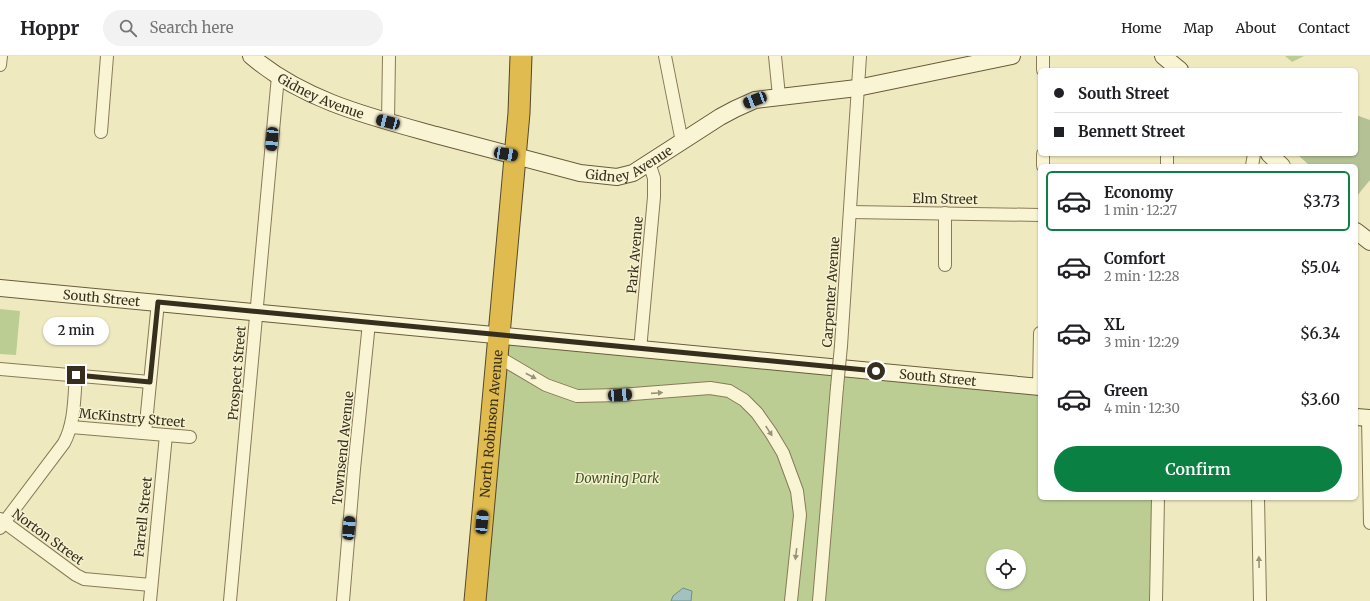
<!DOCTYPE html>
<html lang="en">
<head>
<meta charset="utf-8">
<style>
	body { margin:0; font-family:Merriweather,serif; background:#f2f2f2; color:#202124; height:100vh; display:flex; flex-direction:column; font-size:15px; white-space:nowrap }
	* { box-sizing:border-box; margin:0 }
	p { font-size:13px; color:#757577 }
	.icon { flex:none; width:22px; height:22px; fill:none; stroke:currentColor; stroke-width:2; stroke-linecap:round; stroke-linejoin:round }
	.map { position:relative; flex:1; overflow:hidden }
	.sheet { position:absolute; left:1038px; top:108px; width:320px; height:336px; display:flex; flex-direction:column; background:#fff; border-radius:6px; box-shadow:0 1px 3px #0004 }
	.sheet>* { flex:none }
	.top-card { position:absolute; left:1038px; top:12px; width:320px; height:88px; border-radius:6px; box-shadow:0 1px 3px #0004; display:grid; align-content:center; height:88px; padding:0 16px; background:#fff }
	.tools { position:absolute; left:986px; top:493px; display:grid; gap:8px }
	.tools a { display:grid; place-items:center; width:40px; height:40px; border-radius:50%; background:#fff; box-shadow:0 1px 3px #0004; font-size:20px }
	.end { position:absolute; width:18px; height:18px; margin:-9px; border:5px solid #372f1d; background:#fff; box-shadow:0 0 0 2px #fff }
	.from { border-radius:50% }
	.bubble { position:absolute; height:28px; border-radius:14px; background:#fff; box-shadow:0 1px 3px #0004; font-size:13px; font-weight:600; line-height:28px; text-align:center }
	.car { position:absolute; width:12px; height:24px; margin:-12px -6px; border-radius:5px; box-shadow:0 0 3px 1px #0007; background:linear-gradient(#222 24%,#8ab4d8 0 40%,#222 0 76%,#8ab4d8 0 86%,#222 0) }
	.top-card b { display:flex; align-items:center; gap:14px; height:38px; font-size:15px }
	.top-card b+b { border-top:1px solid #e0e0e0 }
	.top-card i { width:10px; height:10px; background:#202124 }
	ul { padding:7px 0 0; list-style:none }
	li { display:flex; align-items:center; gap:12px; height:60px; margin:0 8px 6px; padding:0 8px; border:2px solid transparent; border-radius:6px }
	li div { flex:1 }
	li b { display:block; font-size:15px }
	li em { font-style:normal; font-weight:600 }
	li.selected { border-color:#0b8043 }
	li>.icon { width:36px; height:36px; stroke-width:1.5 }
	.primary-button { display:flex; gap:8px; margin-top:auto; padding:8px 16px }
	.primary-button a { flex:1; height:46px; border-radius:24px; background:#0b8043; color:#fff; font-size:16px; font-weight:600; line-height:46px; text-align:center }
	header { display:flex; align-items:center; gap:24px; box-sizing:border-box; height:56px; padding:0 20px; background:#fff; border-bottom:1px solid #e0e0e0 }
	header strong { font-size:19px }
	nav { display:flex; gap:22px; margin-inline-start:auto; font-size:14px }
	.search { width:280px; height:36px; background:#f2f2f2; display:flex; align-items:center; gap:10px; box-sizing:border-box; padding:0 14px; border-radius:22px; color:#757577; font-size:15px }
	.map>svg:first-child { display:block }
</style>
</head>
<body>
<header>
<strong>Hoppr</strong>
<div class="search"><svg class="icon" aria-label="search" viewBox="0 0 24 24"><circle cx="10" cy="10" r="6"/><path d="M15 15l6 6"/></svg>Search here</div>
<nav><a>Home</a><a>Map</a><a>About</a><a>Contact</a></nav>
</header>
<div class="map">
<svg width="1370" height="545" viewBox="0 0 1370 545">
	<rect width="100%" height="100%" fill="#efe9c0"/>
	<g fill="#bccd94" fill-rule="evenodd">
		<polygon points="1285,0 1304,0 1292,6"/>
		<polygon points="0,253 20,255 16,299 0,298"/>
		<path d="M 509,288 L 1040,338 L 1040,442 L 1152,442 L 1149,545 L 482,545 L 505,291 ZM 993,500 L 1019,500 L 1019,526 L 993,526 Z"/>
	</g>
	<polygon fill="#b3c194" points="1356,59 1370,64 1370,124 1356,141 1356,110 1310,110 1297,98 1356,98"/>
	<polygon fill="#a3c1bd" stroke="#6a8f8c" points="683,532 692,535 691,545 671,545 673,540"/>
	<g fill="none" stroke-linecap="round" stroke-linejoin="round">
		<g stroke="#887a58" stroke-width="14">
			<g id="street">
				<polyline points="665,0 682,86"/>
				<polyline points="775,0 779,40"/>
				<polyline points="0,9 1,0"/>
				<polyline points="1043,14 1043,0"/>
				<polyline points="388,66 389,0"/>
				<polyline points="101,76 107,0"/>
				<polyline points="1043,110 1043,98"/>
				<polyline points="1167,110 1167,98"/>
				<polyline points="1252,110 1254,98"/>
				<polyline points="850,156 1040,159"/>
				<polyline points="945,157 945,209"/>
				<polyline points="841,290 860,0"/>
				<polyline points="640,294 654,141 654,122 649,107"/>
				<polyline points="497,300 546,329 577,340 620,339 710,332 729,335 744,344 757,357 771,377 783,397 797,435 800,459 791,545"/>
				<polyline points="0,313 150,326"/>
				<polyline points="1039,331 1040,277"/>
				<polyline points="1368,362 1370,467"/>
				<polyline points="71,371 190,381"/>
				<polyline points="145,377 158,246"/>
				<polyline points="1258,442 1260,545"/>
				<polyline points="0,463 76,519 84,523 151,529"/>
				<path d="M 0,472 L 64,387 C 75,366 74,342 76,319"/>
				<polyline points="150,545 166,379"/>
				<polyline points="230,545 278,20"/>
				<polyline points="343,545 354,413 369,267"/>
				<polyline points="819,545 837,331"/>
				<polyline points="1156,545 1158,442"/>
			</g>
		</g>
		<g stroke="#6a5b3b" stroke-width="18">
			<g id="secondary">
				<path id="s1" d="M 251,0 C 304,45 371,61 436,79 C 484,92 532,104 580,117 L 617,121 L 633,117 L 720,61 L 735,53 L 755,44 L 857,32 L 1012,0"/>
				<polyline points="1163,0 1180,14"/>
				<polyline points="1269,98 1282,110"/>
				<polyline points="1356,175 1370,186"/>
				<path id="s2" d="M 0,232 L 1040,331"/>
				<polyline points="1356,361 1370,362"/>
			</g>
		</g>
		<g stroke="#56472c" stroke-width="23">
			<g id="highway">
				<path id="s3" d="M 475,545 L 519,57 L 521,0"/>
			</g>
		</g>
		<use href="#street" stroke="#f9f5d4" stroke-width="12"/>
		<use href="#secondary" stroke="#f9f5d4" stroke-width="16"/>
		<use href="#highway" stroke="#e0bb4f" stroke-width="21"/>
		<g stroke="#887a58" stroke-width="14" stroke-linecap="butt">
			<polyline id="street-bridge" points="837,331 841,290"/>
		</g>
		<use href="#street-bridge" stroke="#f9f5d4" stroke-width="12"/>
	</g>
	<defs><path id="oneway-solid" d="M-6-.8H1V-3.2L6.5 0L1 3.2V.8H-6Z"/></defs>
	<g fill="#989278">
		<use href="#oneway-solid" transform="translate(531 320) rotate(28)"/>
		<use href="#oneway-solid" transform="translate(657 337) rotate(-4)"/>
		<use href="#oneway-solid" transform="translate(769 375) rotate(57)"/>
		<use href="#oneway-solid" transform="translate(796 498) rotate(97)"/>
		<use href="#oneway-solid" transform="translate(1259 506) rotate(-91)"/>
	</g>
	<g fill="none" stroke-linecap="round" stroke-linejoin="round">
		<polyline stroke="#372f1d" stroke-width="5" points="76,319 150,326 158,246 876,315"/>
	</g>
	<g text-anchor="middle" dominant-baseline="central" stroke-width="3" stroke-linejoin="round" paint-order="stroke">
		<g font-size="13" fill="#372f1d" stroke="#f6f2d0">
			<text stroke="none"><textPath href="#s1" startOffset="81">Gidney Avenue</textPath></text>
			<text stroke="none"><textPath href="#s1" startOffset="404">Gidney Avenue</textPath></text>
			<text transform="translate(945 143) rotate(1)">Elm Street</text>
			<text transform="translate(635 199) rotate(-85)">Park Avenue</text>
			<text transform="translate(831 236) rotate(-86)">Carpenter Avenue</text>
			<text stroke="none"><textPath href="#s2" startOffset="102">South Street</textPath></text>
			<text transform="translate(237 317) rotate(-85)">Prospect Street</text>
			<text stroke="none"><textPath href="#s2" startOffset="942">South Street</textPath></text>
			<text transform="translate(132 362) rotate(5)">McKinstry Street</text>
			<text stroke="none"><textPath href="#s3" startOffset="178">North Robinson Avenue</textPath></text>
			<text transform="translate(343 392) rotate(-84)">Townsend Avenue</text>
			<text transform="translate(143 461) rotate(-84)">Farrell Street</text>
			<text transform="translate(48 481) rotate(36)">Norton Street</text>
		</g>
		<g font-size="13" font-style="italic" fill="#3f5423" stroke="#f6f2d0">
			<text x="617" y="422">Downing Park</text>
		</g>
	</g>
</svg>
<div class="tools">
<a><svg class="icon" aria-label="locate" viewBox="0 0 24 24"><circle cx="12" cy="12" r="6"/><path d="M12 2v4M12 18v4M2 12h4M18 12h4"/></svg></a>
</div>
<i class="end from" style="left:876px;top:315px"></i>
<i class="end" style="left:76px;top:319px"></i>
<div class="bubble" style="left:43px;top:261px;width:66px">2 min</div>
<i class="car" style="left:755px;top:44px;rotate:249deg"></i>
<i class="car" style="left:388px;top:66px;rotate:285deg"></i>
<i class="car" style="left:272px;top:83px;rotate:185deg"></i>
<i class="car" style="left:506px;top:98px;rotate:100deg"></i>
<i class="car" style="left:620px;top:339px;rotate:86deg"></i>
<i class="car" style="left:482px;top:466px;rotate:5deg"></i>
<i class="car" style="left:349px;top:472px;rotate:5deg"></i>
<div class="top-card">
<b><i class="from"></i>South Street</b>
<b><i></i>Bennett Street</b>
</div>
<section class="sheet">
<ul>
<li class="selected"><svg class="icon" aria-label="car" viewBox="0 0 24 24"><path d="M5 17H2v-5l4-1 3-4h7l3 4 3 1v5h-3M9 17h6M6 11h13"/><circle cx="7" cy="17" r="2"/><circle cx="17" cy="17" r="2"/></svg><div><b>Economy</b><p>1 min · 12:27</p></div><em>$3.73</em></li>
<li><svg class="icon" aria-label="car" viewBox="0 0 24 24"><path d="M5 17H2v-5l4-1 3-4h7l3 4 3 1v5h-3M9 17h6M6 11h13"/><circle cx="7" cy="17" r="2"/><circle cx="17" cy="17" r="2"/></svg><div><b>Comfort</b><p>2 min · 12:28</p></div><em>$5.04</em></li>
<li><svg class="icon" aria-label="car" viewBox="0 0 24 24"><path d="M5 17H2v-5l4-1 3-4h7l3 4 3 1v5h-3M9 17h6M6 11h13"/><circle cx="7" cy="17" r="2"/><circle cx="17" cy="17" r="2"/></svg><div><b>XL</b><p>3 min · 12:29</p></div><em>$6.34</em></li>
<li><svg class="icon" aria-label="car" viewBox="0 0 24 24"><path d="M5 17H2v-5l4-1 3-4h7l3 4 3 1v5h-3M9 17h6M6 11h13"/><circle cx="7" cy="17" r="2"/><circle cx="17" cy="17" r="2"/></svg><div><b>Green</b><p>4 min · 12:30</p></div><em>$3.60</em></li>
</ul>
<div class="primary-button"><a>Confirm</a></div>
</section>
</div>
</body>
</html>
